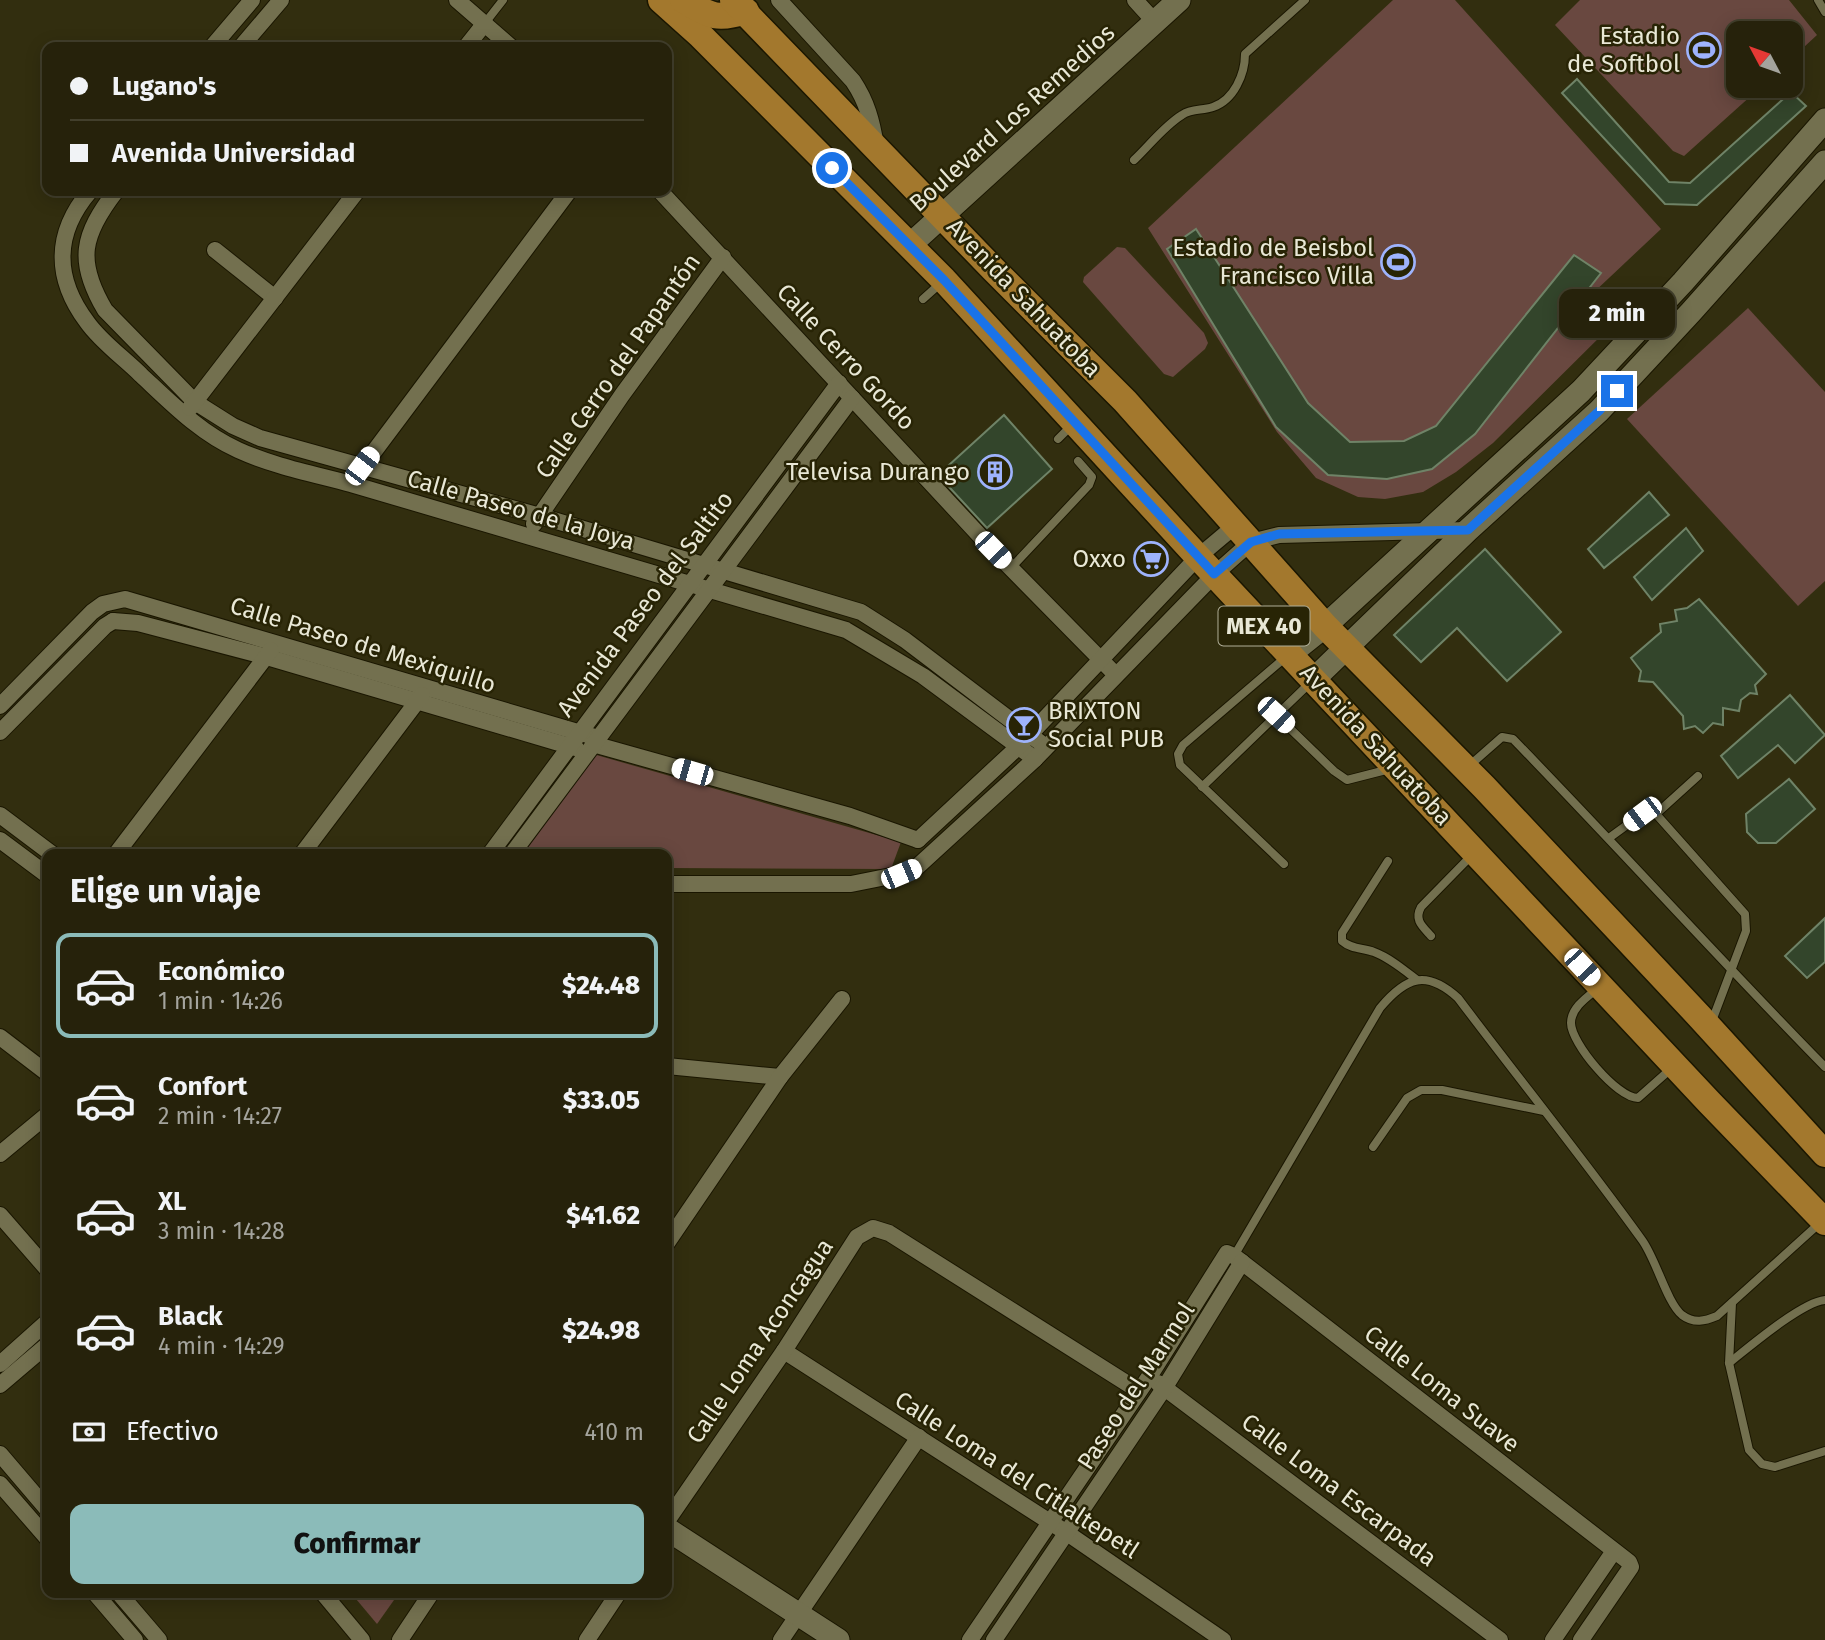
<!DOCTYPE html>
<html lang="es">
<head>
<meta charset="utf-8">
<style>
	body { margin:0; font-family:"Fira Sans",sans-serif; background:#322f19; color:#f1f3f6; height:100vh; display:flex; flex-direction:column; font-size:26px; white-space:nowrap }
	* { box-sizing:border-box; margin:0 }
	p { font-size:23px; color:#a4a49d }
	.icon { flex:none; width:38px; height:38px; fill:none; stroke:currentColor; stroke-width:2; stroke-linecap:round; stroke-linejoin:round }
	.map { position:relative; flex:1; overflow:hidden }
	.details { position:absolute; left:42px; top:849px; width:630px; height:749px; display:flex; flex-direction:column; background:#26220b; border-radius:14px; box-shadow:0 4px 18px #0003,0 0 0 2px #423f2c }
	.details>* { flex:none }
	.banner { position:absolute; left:42px; top:42px; width:630px; height:154px; border-radius:14px; box-shadow:0 4px 18px #0003,0 0 0 2px #423f2c; display:grid; align-content:center; height:154px; padding:0 28px; background:#26220b }
	.needle { width:46px; rotate:311deg }
	.buttons { position:absolute; left:1726px; top:21px; display:grid; gap:14px }
	.buttons a { display:grid; place-items:center; width:77px; height:77px; border-radius:14px; background:#26220b; box-shadow:0 4px 18px #0003,0 0 0 2px #423f2c; font-size:35px }
	.end { position:absolute; width:32px; height:32px; margin:-16px; border:9px solid #1a73e8; background:#fff; box-shadow:0 0 0 4px #fff }
	.from { border-radius:50% }
	.bubble { position:absolute; height:49px; border-radius:14px; background:#26220b; box-shadow:0 4px 18px #0003,0 0 0 2px #423f2c; font-size:23px; font-weight:800; line-height:49px; text-align:center }
	.car { position:absolute; width:21px; height:42px; margin:-21px -10px; border-radius:9px; box-shadow:0 0 5px 2px #0007; background:linear-gradient(#fff 24%,#345 0 40%,#fff 0 76%,#345 0 86%,#fff 0) }
	.banner b { display:flex; align-items:center; gap:24px; height:66px; font-size:26px }
	.banner b+b { border-top:2px solid #423f2c }
	.banner i { width:18px; height:18px; background:#f1f3f6 }
	ul { padding:0; list-style:none }
	li { display:flex; align-items:center; gap:21px; height:105px; margin:0 14px 10px; padding:0 14px; border:4px solid transparent; border-radius:14px }
	li div { flex:1 }
	li b { display:block; font-size:26px }
	li em { font-style:normal; font-weight:800 }
	li.active { border-color:#8bbbb9 }
	li>.icon { width:63px; height:63px; stroke-width:1.5 }
	h2 { padding:0 28px; font-size:32px; line-height:84px }
	.pay { display:flex; align-items:center; gap:18px; height:77px; padding:0 28px; font-size:26px }
	.pay p { margin-inline-start:auto }
	.cta { display:flex; gap:14px; margin-top:auto; padding:14px 28px }
	.cta a { flex:1; height:80px; border-radius:14px; background:#8bbbb9; color:#111; font-size:28px; font-weight:800; line-height:80px; text-align:center }
	.map>svg:first-child { display:block }
</style>
</head>
<body>
<div class="map">
<svg width="1825" height="1640" viewBox="0 0 1825 1640">
	<rect width="100%" height="100%" fill="#322e0f"/>
	<g fill="#694840">
		<polygon points="1393,0 1455,0 1661,229 1592,294 1619,318 1493,443 1456,472 1423,492 1385,499 1358,497 1316,478 1277,432 1148,228"/>
		<polygon points="1580,0 1789,0 1817,35 1790,60 1790,33 1738,33 1738,86 1762,86 1684,156 1673,151 1555,25"/>
		<polygon points="1117,247 1125,248 1204,333 1208,343 1205,349 1173,377 1164,374 1083,282 1084,277"/>
		<polygon points="1748,308 1825,392 1825,581 1798,606 1627,419"/>
		<polygon points="593,754 901,842 891,869 667,868 667,854 520,854"/>
		<polygon points="351,1593 399,1593 377,1624"/>
	</g>
	<g fill="#33452b" stroke="#6f8367" stroke-width="2">
		<polygon points="1577,79 1669,182 1690,183 1791,92 1806,106 1697,205 1665,204 1562,93"/>
		<polygon points="1196,229 1308,403 1350,442 1404,441 1436,426 1574,255 1601,273 1475,434 1432,469 1387,479 1328,475 1276,427 1167,249"/>
		<polygon points="1004,415 1052,469 987,528 938,475"/>
		<polygon points="1649,492 1669,515 1604,568 1588,549"/>
		<polygon points="1686,528 1703,551 1652,600 1634,577"/>
		<polygon points="1485,549 1561,632 1507,681 1457,628 1421,662 1394,635"/>
		<polygon points="1699,599 1766,674 1755,685 1757,694 1750,693 1741,700 1739,711 1723,708 1723,725 1713,723 1703,733 1695,726 1684,729 1683,716 1653,682 1639,681 1641,671 1631,658 1661,632 1660,624 1677,621 1675,610 1687,608"/>
		<polygon points="1790,695 1825,735 1795,763 1778,745 1738,778 1721,756"/>
		<polygon points="1789,779 1815,809 1776,843 1758,843 1747,832 1746,814"/>
		<polygon points="1825,918 1825,962 1807,978 1785,956"/>
	</g>
	<g fill="none" stroke-linecap="round" stroke-linejoin="round">
		<g stroke="#1a1600" stroke-width="10">
			<g id="lane">
				<polyline points="1818,0 1825,12"/>
				<polyline points="485,23 503,0"/>
				<path d="M 1134,160 C 1149,146 1164,126 1182,115 C 1192,108 1202,111 1213,107 C 1234,100 1245,74 1245,54 L 1305,0"/>
				<polyline points="923,299 942,282"/>
				<polyline points="1058,439 1071,426"/>
				<polyline points="1011,568 1089,485 1092,477 1078,461"/>
				<polyline points="1276,715 1334,771 1347,780 1390,769"/>
				<path d="M 1469,766 L 1502,737 L 1513,739 C 1618,847 1719,959 1825,1067"/>
				<polyline points="1202,787 1311,682"/>
				<polyline points="1656,814 1698,776"/>
				<polyline points="1609,838 1642,814 1656,814 1745,914 1746,931 1712,1021"/>
				<path d="M 1388,861 L 1342,933 L 1342,941 C 1351,949 1363,948 1374,952 C 1390,958 1404,970 1417,980"/>
				<polyline points="1284,864 1180,765 1178,754 1183,745 1287,656"/>
				<path d="M 1431,936 C 1422,926 1414,920 1421,907 L 1473,854"/>
				<path d="M 1597,989 C 1587,997 1571,1008 1571,1023 C 1571,1043 1617,1098 1638,1098 L 1673,1067"/>
				<polyline points="1373,1147 1407,1098 1421,1090 1442,1090 1544,1111"/>
				<path d="M 1234,1256 L 1380,1008 C 1406,977 1426,969 1458,998 C 1519,1079 1583,1158 1642,1240 C 1656,1259 1667,1303 1682,1315 C 1694,1324 1705,1321 1717,1316 L 1821,1222"/>
				<polyline points="1732,1303 1729,1363 1749,1450 1762,1464 1775,1467 1825,1451"/>
				<path d="M 1729,1363 C 1749,1347 1802,1302 1825,1300"/>
			</g>
		</g>
		<g stroke="#1a1600" stroke-width="18">
			<g id="street">
				<polyline points="457,0 511,47"/>
				<path d="M 779,0 L 853,81 C 867,102 872,121 876,146"/>
				<polyline points="1135,0 1155,22"/>
				<polyline points="212,47 252,0"/>
				<polyline points="241,47 281,0"/>
				<polyline points="466,47 485,23"/>
				<path d="M 90,191 C 54,233 54,278 87,322 C 101,342 124,358 141,375 C 171,403 200,433 238,450 C 273,466 314,474 351,484 L 846,630 L 923,676 L 1035,759"/>
				<path d="M 116,191 C 82,235 76,261 105,310 L 195,402 L 233,426 L 260,438 L 540,516 L 861,612 L 905,640 L 1046,747"/>
				<polyline points="660,191 993,550 1115,674"/>
				<polyline points="215,250 275,298"/>
				<polyline points="190,408 357,191"/>
				<polyline points="358,473 569,191"/>
				<polyline points="534,524 622,395 723,257"/>
				<polyline points="113,621 138,623 267,657 576,748"/>
				<polyline points="0,706 92,612 103,604 125,599 598,738"/>
				<polyline points="0,732 105,626 113,621"/>
				<polyline points="593,744 850,816 918,840"/>
				<polyline points="0,815 52,854"/>
				<polyline points="0,840 47,875"/>
				<polyline points="918,840 1019,746 1198,557 1236,525"/>
				<polyline points="116,854 271,650"/>
				<polyline points="302,854 422,695"/>
				<polyline points="490,854 839,383"/>
				<polyline points="512,854 852,398"/>
				<polyline points="667,884 851,884 901,874 917,867 1035,759 1215,574 1251,542 1279,535 1468,530"/>
				<polyline points="0,1037 47,1073"/>
				<polyline points="667,1066 780,1077"/>
				<polyline points="0,1154 47,1115"/>
				<polyline points="0,1215 47,1269"/>
				<polyline points="667,1243 780,1077 842,999"/>
				<polyline points="784,1351 1067,1533 1223,1640"/>
				<polyline points="0,1364 47,1322"/>
				<polyline points="1158,1383 1500,1640"/>
				<polyline points="0,1385 47,1345"/>
				<polyline points="0,1454 47,1509"/>
				<polyline points="0,1484 47,1538"/>
				<polyline points="667,1521 784,1351 857,1237 873,1228 889,1233 1139,1391"/>
				<polyline points="94,1592 135,1640"/>
				<polyline points="118,1592 159,1640"/>
				<polyline points="322,1592 362,1640"/>
				<polyline points="400,1640 432,1592"/>
				<polyline points="587,1640 619,1592"/>
				<polyline points="781,1640 919,1437"/>
				<polyline points="970,1640 1149,1377 1227,1253 1234,1256 1629,1562 1631,1567 1581,1640"/>
				<polyline points="994,1640 1165,1387 1242,1262"/>
				<polyline points="1553,1640 1614,1551"/>
			</g>
		</g>
		<g stroke="#1a1600" stroke-width="25">
			<g id="secondary">
				<polyline points="910,245 1179,0"/>
				<polyline points="1290,654 1325,626 1581,391 1683,282 1825,120"/>
				<polyline points="1314,679 1468,530 1599,411 1691,312 1825,162"/>
				<polyline points="667,1529 838,1640"/>
			</g>
		</g>
		<g stroke="#1a1600" stroke-width="29">
			<g id="primary">
				<polyline points="661,0 700,35 944,280 1198,557 1709,1102 1825,1222"/>
				<path d="M 683,0 C 709,15 716,21 746,11"/>
				<polyline points="733,0 993,269 1125,401 1325,626 1484,787 1699,1016 1825,1154"/>
			</g>
		</g>
		<use href="#lane" stroke="#73704f" stroke-width="8"/>
		<use href="#street" stroke="#73704f" stroke-width="16"/>
		<use href="#secondary" stroke="#73704f" stroke-width="23"/>
		<use href="#primary" stroke="#a3782d" stroke-width="26"/>
	</g>
	<g fill="none" stroke-linecap="round" stroke-linejoin="round">
		<polyline stroke="#1a73e8" stroke-width="9" points="832,168 944,280 1214,574 1251,542 1279,534 1468,530 1599,411 1617,391"/>
	</g>
	<defs>
		<g id="stadium-ring" transform="scale(1.75)"><circle r="9.5" fill="#282405" stroke="#9eb3fd" stroke-width="1.5"/><path d="M0-5a6.5 5 0 1 0 0 10a6.5 5 0 1 0 0-10ZM-3.5-1.8h7v3.6h-7Z" fill="#9eb3fd"/></g>
		<g id="building-ring" transform="scale(1.75)"><circle r="9.5" fill="#282405" stroke="#9eb3fd" stroke-width="1.5"/><path d="M-4-6H4V6H1V3H-1V6H-4ZM-2.5-4.3h1.7v1.8h-1.7ZM.8-4.3h1.7v1.8H.8ZM-2.5-1h1.7V.8h-1.7ZM.8-1h1.7V.8H.8Z" fill="#9eb3fd"/></g>
		<g id="supermarket-ring" transform="scale(1.75)"><circle r="9.5" fill="#282405" stroke="#9eb3fd" stroke-width="1.5"/><path d="M-6-5.5h2.5l.6 2H6L4.5 2H-2.5L-4.4-4H-6ZM-1.5 3.2a1.3 1.3 0 1 0 .1 0ZM3 3.2a1.3 1.3 0 1 0 .1 0Z" fill="#9eb3fd"/></g>
		<g id="bar-ring" transform="scale(1.75)"><circle r="9.5" fill="#282405" stroke="#9eb3fd" stroke-width="1.5"/><path d="M-6-5H6L.8 .8V4.5H3.5V6h-7V4.5H-.8V.8Z" fill="#9eb3fd"/></g>
	</defs>
	<g fill-rule="evenodd">
		<use href="#stadium-ring" x="1704" y="50"/>
		<use href="#stadium-ring" x="1398" y="262"/>
		<use href="#building-ring" x="995" y="472"/>
		<use href="#supermarket-ring" x="1151" y="559"/>
		<use href="#bar-ring" x="1024" y="725"/>
	</g>
	<g text-anchor="middle" dominant-baseline="central" stroke-width="5" stroke-linejoin="round" paint-order="stroke">
		<rect fill="#282405" stroke="#afad97" stroke-width="2" x="1218.5" y="606.5" width="91" height="39" rx="5"/>
		<g font-size="23" font-weight="bold" fill="#e9e8d6">
			<text x="1264" y="626">MEX 40</text>
		</g>
		<g font-size="24" fill="#e9e8d6" stroke="#282405" text-anchor="end">
			<text x="1680" y="36">Estadio<tspan x="1680" dy="28">de Softbol</tspan></text>
			<text x="1374" y="248">Estadio de Beisbol<tspan x="1374" dy="28">Francisco Villa</tspan></text>
			<text x="970" y="472">Televisa Durango</text>
			<text x="1126" y="559">Oxxo</text>
			<text x="1048" y="711" text-anchor="start">BRIXTON<tspan x="1048" dy="28">Social PUB</tspan></text>
		</g>
		<g font-size="24" fill="#e9e8d6" stroke="#282405">
			<text transform="translate(1012 118) rotate(-42)">Boulevard Los Remedios</text>
			<text transform="translate(1024 298) rotate(46)">Avenida Sahuatoba</text>
			<text transform="translate(846 357) rotate(47)">Calle Cerro Gordo</text>
			<text transform="translate(618 366) rotate(-55)">Calle Cerro del Papantón</text>
			<text transform="translate(521 510) rotate(16)">Calle Paseo de la Joya</text>
			<text transform="translate(645 604) rotate(-53)">Avenida Paseo del Saltito</text>
			<text transform="translate(363 645) rotate(17)">Calle Paseo de Mexiquillo</text>
			<text transform="translate(1376 745) rotate(47)">Avenida Sahuatoba</text>
			<text transform="translate(760 1341) rotate(-56)">Calle Loma Aconcagua</text>
			<text transform="translate(1136 1386) rotate(-57)">Paseo del Marmol</text>
			<text transform="translate(1442 1389) rotate(38)">Calle Loma Suave</text>
			<text transform="translate(1017 1475) rotate(33)">Calle Loma del Citlaltepetl</text>
			<text transform="translate(1339 1490) rotate(37)">Calle Loma Escarpada</text>
		</g>
	</g>
</svg>
<div class="buttons">
<a><svg class="needle" viewBox="-14 -14 28 28"><path d="M0-13l5 13h-10z" fill="#e53935"/><path d="M0 13l5-13h-10z" fill="#a4a49d"/></svg></a>
</div>
<i class="end from" style="left:832px;top:168px"></i>
<i class="end" style="left:1617px;top:391px"></i>
<div class="bubble" style="left:1559px;top:289px;width:116px">2 min</div>
<i class="car" style="left:362px;top:466px;rotate:37deg"></i>
<i class="car" style="left:993px;top:550px;rotate:136deg"></i>
<i class="car" style="left:1276px;top:715px;rotate:133deg"></i>
<i class="car" style="left:692px;top:772px;rotate:286deg"></i>
<i class="car" style="left:1642px;top:814px;rotate:233deg"></i>
<i class="car" style="left:901px;top:874px;rotate:67deg"></i>
<i class="car" style="left:1582px;top:967px;rotate:137deg"></i>
<div class="banner">
<b><i class="from"></i>Lugano's</b>
<b><i></i>Avenida Universidad</b>
</div>
<section class="details">
<h2>Elige un viaje</h2>
<ul>
<li class="active"><svg class="icon" aria-label="car" viewBox="0 0 24 24"><path d="M5 17H2v-5l4-1 3-4h7l3 4 3 1v5h-3M9 17h6M6 11h13"/><circle cx="7" cy="17" r="2"/><circle cx="17" cy="17" r="2"/></svg><div><b>Económico</b><p>1 min · 14:26</p></div><em>$24.48</em></li>
<li><svg class="icon" aria-label="car" viewBox="0 0 24 24"><path d="M5 17H2v-5l4-1 3-4h7l3 4 3 1v5h-3M9 17h6M6 11h13"/><circle cx="7" cy="17" r="2"/><circle cx="17" cy="17" r="2"/></svg><div><b>Confort</b><p>2 min · 14:27</p></div><em>$33.05</em></li>
<li><svg class="icon" aria-label="car" viewBox="0 0 24 24"><path d="M5 17H2v-5l4-1 3-4h7l3 4 3 1v5h-3M9 17h6M6 11h13"/><circle cx="7" cy="17" r="2"/><circle cx="17" cy="17" r="2"/></svg><div><b>XL</b><p>3 min · 14:28</p></div><em>$41.62</em></li>
<li><svg class="icon" aria-label="car" viewBox="0 0 24 24"><path d="M5 17H2v-5l4-1 3-4h7l3 4 3 1v5h-3M9 17h6M6 11h13"/><circle cx="7" cy="17" r="2"/><circle cx="17" cy="17" r="2"/></svg><div><b>Black</b><p>4 min · 14:29</p></div><em>$24.98</em></li>
</ul>
<div class="pay"><svg class="icon" aria-label="cash" viewBox="0 0 24 24"><path d="M3 7h18v10H3z"/><circle cx="12" cy="12" r="2"/></svg>Efectivo<p>410 m</p></div>
<div class="cta"><a>Confirmar</a></div>
</section>
</div>
</body>
</html>
